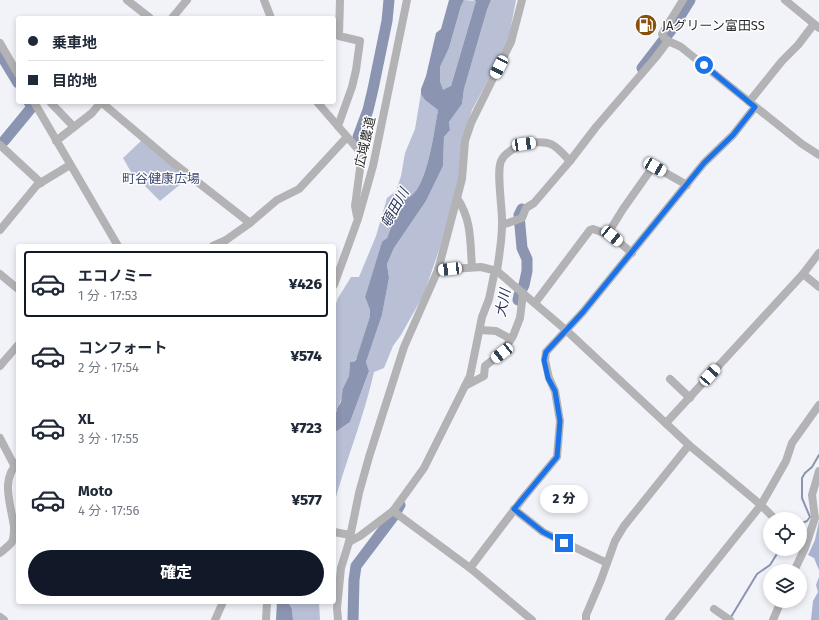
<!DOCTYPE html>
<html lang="ja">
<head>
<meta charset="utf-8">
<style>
	body { margin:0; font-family:"Fira Sans","Noto Sans JP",sans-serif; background:#f2f2f3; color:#1f2937; height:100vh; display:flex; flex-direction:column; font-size:15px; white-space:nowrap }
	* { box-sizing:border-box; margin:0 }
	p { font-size:13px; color:#747a83 }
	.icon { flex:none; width:22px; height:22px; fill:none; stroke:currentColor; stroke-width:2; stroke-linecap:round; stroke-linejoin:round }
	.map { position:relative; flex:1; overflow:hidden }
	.sheet { position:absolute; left:16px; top:244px; width:320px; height:360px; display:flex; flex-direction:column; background:#fff; border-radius:4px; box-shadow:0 2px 6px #0003 }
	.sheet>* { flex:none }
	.guide { position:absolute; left:16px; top:16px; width:320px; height:88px; border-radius:4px; box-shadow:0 2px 6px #0003; display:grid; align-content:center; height:88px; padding:0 12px; background:#fff }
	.buttons { position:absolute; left:763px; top:512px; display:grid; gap:8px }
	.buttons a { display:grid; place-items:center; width:44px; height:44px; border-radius:50%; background:#fff; box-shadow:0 2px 6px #0003; font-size:20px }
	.end { position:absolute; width:18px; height:18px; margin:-9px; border:5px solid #1a73e8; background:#fff; box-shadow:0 0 0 2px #fff }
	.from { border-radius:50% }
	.bubble { position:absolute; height:28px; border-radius:14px; background:#fff; box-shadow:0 2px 6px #0003; font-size:13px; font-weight:800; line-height:28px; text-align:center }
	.car { position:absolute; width:12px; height:24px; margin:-12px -6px; border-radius:5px; box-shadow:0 0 3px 1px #0007; background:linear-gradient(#fff 24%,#345 0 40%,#fff 0 76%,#345 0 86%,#fff 0) }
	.guide b { display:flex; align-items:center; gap:14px; height:38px; font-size:15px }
	.guide b+b { border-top:1px solid #e0e1e3 }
	.guide i { width:10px; height:10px; background:#1f2937 }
	ul { padding:7px 0 0; list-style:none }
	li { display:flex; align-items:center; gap:12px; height:66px; margin:0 8px 6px; padding:0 4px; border:2px solid transparent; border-radius:4px }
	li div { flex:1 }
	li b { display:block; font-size:15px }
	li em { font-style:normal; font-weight:800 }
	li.active { border-color:#111827 }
	li>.icon { width:36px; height:36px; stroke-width:1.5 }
	.cta { display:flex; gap:8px; margin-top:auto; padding:8px 12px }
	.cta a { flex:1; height:46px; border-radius:24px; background:#111827; color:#fff; font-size:16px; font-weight:800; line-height:46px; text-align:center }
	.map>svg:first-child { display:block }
</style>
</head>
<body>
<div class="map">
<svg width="819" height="620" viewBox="0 0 819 620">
	<rect width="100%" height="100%" fill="#f1f3f8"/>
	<g fill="#b9c0d6">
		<polygon points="464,0 476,1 451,86 443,91 440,81 440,67 449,48 461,6"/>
		<path d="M 491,0 L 516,0 L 508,42 L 472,110 L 464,134 L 460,177 L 440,247 L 424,294 L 401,335 L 393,346 L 384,368 L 374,372 C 364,417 346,460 334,504 L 334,433 L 350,422 L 369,371 L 366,362 L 382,315 L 389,278 L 387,264 L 394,248 L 426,201 L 443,166 L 444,137 L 450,130 L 449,122 L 462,104 L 464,89 L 487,10 Z"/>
		<path d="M 421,93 L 425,100 L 438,110 C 434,131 428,183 411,196 C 408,198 405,198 402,199 L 387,238 L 382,243 L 365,297 L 370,310 L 370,316 L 357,358 L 353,362 L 350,362 L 349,376 L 343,388 L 343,394 L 337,411 L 334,414 L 334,309 L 338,298 L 351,277 L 359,277 L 376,236 L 387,198 L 396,191 L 401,176 L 405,153 L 415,129 Z"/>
		<polygon points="142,140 188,178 160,201 131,172 123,158"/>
		<polygon points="288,602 319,602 320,620 293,620 292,609"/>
	</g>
	<g fill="#a9b3d0">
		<polygon points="819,521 819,570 814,558 808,555 815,540"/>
		<polygon points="819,577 819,620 811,620 813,601 818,592 816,585"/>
	</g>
	<g fill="#8b94b1">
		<path d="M 449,0 L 464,0 L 461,6 L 449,48 L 440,67 L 440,81 L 443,90 L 451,86 L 476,1 L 473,0 L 491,0 L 487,10 L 464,89 L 462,104 L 449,122 L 450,130 L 444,137 L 443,166 L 426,201 L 394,248 L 387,264 L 389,278 L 382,315 L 366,362 L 369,371 L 350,422 L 334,433 L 334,414 L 337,411 L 337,409 L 341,402 L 343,388 L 349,376 L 350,362 L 353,362 L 356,360 L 370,316 L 370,310 L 365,297 L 382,242 L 387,238 L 402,199 C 405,198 408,198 411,196 C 428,183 434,131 438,110 L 425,100 L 421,94 L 421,89 L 426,76 L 436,33 L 441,29 Z"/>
		<polygon points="277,602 288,602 292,609 293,620 276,620"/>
	</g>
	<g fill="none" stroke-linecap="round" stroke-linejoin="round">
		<g stroke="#8b94b1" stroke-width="2">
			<polyline points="800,524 807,521 810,517 802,498 802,478 805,473 812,467 819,455"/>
			<polyline points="731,617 757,574 770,565 780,549"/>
		</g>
		<g stroke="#8b94b1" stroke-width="11">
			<polyline points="0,53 18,83"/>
			<polyline points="642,68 672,29 690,0"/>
			<polyline points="358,137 368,110 373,89 387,21 389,0"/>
			<polyline points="4,141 32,107 29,102"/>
			<polyline points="518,300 519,295 524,285 527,271 527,259 522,248 519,215 522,209"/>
			<polyline points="353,620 354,580 356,566 393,517 400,505"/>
		</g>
		<g stroke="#b3b3b5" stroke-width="8">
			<polyline points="127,0 150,18"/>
			<polyline points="264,0 271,18"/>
			<path d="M 683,0 L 662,34 C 665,42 674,43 681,47 L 802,144 L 819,155"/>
			<polyline points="785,0 819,28"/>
			<polyline points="172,18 187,0"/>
			<polyline points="0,43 18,74"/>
			<polyline points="34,102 118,246"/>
			<polyline points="101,102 172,162 250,223"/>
			<polyline points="317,102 362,154 355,206 357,216"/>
			<polyline points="749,102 782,61 798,45 814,24"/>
			<polyline points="51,103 74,127"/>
			<polyline points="338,126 352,87 356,70 360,41 339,36 340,0"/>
			<polyline points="56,141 92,113 101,102"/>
			<polyline points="0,145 41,183"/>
			<path d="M 457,198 C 472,220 470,242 472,267"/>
			<polyline points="502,225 522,218 526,208 534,203 570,161 596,127 656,57 668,41"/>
			<polyline points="0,230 37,185 70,165"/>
			<polyline points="607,235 623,209 652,168 655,167 687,185"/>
			<polyline points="213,246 226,240 250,223 277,200 299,189 347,137"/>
			<polyline points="438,270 481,267 497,271 567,331 689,445 761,505 775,519"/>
			<path d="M 497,271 C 499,256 502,240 502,225 C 503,210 496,173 501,161 C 505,152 520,144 529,143 C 552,140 555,145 570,161"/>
			<polyline points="0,274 18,289"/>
			<polyline points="803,274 819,287"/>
			<polyline points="334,285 358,219 373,166 407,0"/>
			<polyline points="535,303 590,230 593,229 612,236 632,253"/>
			<polyline points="480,330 496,331 511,339"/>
			<polyline points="0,366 18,345"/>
			<polyline points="670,379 690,398"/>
			<polyline points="465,386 484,376 485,366 502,353 513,336 520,318 523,293"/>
			<polyline points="666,423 803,274 819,253"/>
			<polyline points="0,438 14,465"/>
			<polyline points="514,509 543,532 607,563"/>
			<polyline points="393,511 470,568 532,620"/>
			<polyline points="334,532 350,535"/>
			<polyline points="349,542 360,536 393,511 424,468 470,376 482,317 489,299 495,270"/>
			<path d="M 0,553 C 3,550 9,546 12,542 C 14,538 14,532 14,527 C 11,503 0,481 18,462"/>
			<polyline points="470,568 524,497 557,457 560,421 555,391 549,378 545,360 546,352 583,312 704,163 733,135 755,107"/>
			<polyline points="794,571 805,548 815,518 812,495 819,471"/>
			<polyline points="714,609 730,620"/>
			<polyline points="0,617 4,620"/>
			<polyline points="215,620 223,602"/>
			<polyline points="266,620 267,602"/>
			<polyline points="338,620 337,608 341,568 349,542 359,493 369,457 404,347 438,270 462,179 465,141 471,123 511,42 522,0"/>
			<polyline points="586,620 586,615 601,580 615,541 624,526 689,445"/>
			<polyline points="669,620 761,505 786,461 792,443 819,405"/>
			<polyline points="773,620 781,601"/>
		</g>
	</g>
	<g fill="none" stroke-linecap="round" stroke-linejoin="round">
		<polyline stroke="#1a73e8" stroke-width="5" points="564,543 543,532 514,509 557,457 560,421 555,391 548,378 544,360 546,352 583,312 704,163 733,135 755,107 704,65"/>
	</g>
	<defs>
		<g id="fuel-disc" transform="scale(1.15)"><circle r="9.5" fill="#8b500d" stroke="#fff"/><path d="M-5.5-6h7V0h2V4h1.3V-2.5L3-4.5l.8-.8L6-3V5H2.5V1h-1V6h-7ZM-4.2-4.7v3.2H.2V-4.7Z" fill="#fff"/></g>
	</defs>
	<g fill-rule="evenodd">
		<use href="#fuel-disc" x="646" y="25"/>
	</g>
	<g text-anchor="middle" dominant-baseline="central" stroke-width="3" stroke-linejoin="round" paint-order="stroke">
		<g font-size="13" fill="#2a2b2c" stroke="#fff" text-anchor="start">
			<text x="662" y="25">JAグリーン富田SS</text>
		</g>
		<g font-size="13" fill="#2a2b2c" stroke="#fff">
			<text transform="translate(365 142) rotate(-77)">広域農道</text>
		</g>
		<g font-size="13" fill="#3d4973" stroke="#fff">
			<text x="161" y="178">町谷健康広場</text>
		</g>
		<g font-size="14" font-style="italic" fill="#29335b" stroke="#fff">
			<text transform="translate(395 208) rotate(-61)">頓田川</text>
			<text transform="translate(503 303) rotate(-79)">大川</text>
		</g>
	</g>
</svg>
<div class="buttons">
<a><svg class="icon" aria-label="locate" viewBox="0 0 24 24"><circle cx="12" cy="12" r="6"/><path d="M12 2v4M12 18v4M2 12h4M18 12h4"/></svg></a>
<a><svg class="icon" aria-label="layers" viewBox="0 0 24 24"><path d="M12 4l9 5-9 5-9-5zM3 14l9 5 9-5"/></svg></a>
</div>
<i class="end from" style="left:704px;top:65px"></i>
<i class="end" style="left:564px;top:543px"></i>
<div class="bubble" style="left:540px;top:485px;width:48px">2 分</div>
<i class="car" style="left:499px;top:67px;rotate:207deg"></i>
<i class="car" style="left:524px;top:144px;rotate:82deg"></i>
<i class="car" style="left:655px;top:167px;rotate:120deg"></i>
<i class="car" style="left:612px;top:236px;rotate:129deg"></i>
<i class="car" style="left:450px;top:269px;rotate:264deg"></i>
<i class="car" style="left:502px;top:353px;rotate:232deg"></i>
<i class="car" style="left:710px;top:375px;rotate:42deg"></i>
<div class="guide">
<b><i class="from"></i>乗車地</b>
<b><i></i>目的地</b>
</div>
<section class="sheet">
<ul>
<li class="active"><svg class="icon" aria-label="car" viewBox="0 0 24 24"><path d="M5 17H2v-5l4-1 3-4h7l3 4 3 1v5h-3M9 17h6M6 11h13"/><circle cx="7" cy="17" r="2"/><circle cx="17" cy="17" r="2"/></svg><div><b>エコノミー</b><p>1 分 · 17:53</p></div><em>¥426</em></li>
<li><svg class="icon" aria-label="car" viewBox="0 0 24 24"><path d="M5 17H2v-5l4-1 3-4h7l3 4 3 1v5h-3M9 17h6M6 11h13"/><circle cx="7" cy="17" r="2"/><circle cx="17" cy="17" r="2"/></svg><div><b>コンフォート</b><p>2 分 · 17:54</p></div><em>¥574</em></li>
<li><svg class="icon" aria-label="car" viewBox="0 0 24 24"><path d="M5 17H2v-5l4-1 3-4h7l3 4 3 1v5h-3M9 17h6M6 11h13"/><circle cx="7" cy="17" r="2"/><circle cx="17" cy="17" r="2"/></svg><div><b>XL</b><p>3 分 · 17:55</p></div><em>¥723</em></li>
<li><svg class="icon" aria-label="car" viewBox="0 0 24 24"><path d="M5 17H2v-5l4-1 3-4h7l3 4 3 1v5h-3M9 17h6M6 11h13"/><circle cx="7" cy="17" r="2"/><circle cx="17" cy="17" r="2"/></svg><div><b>Moto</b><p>4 分 · 17:56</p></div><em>¥577</em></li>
</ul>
<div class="cta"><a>確定</a></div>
</section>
</div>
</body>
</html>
